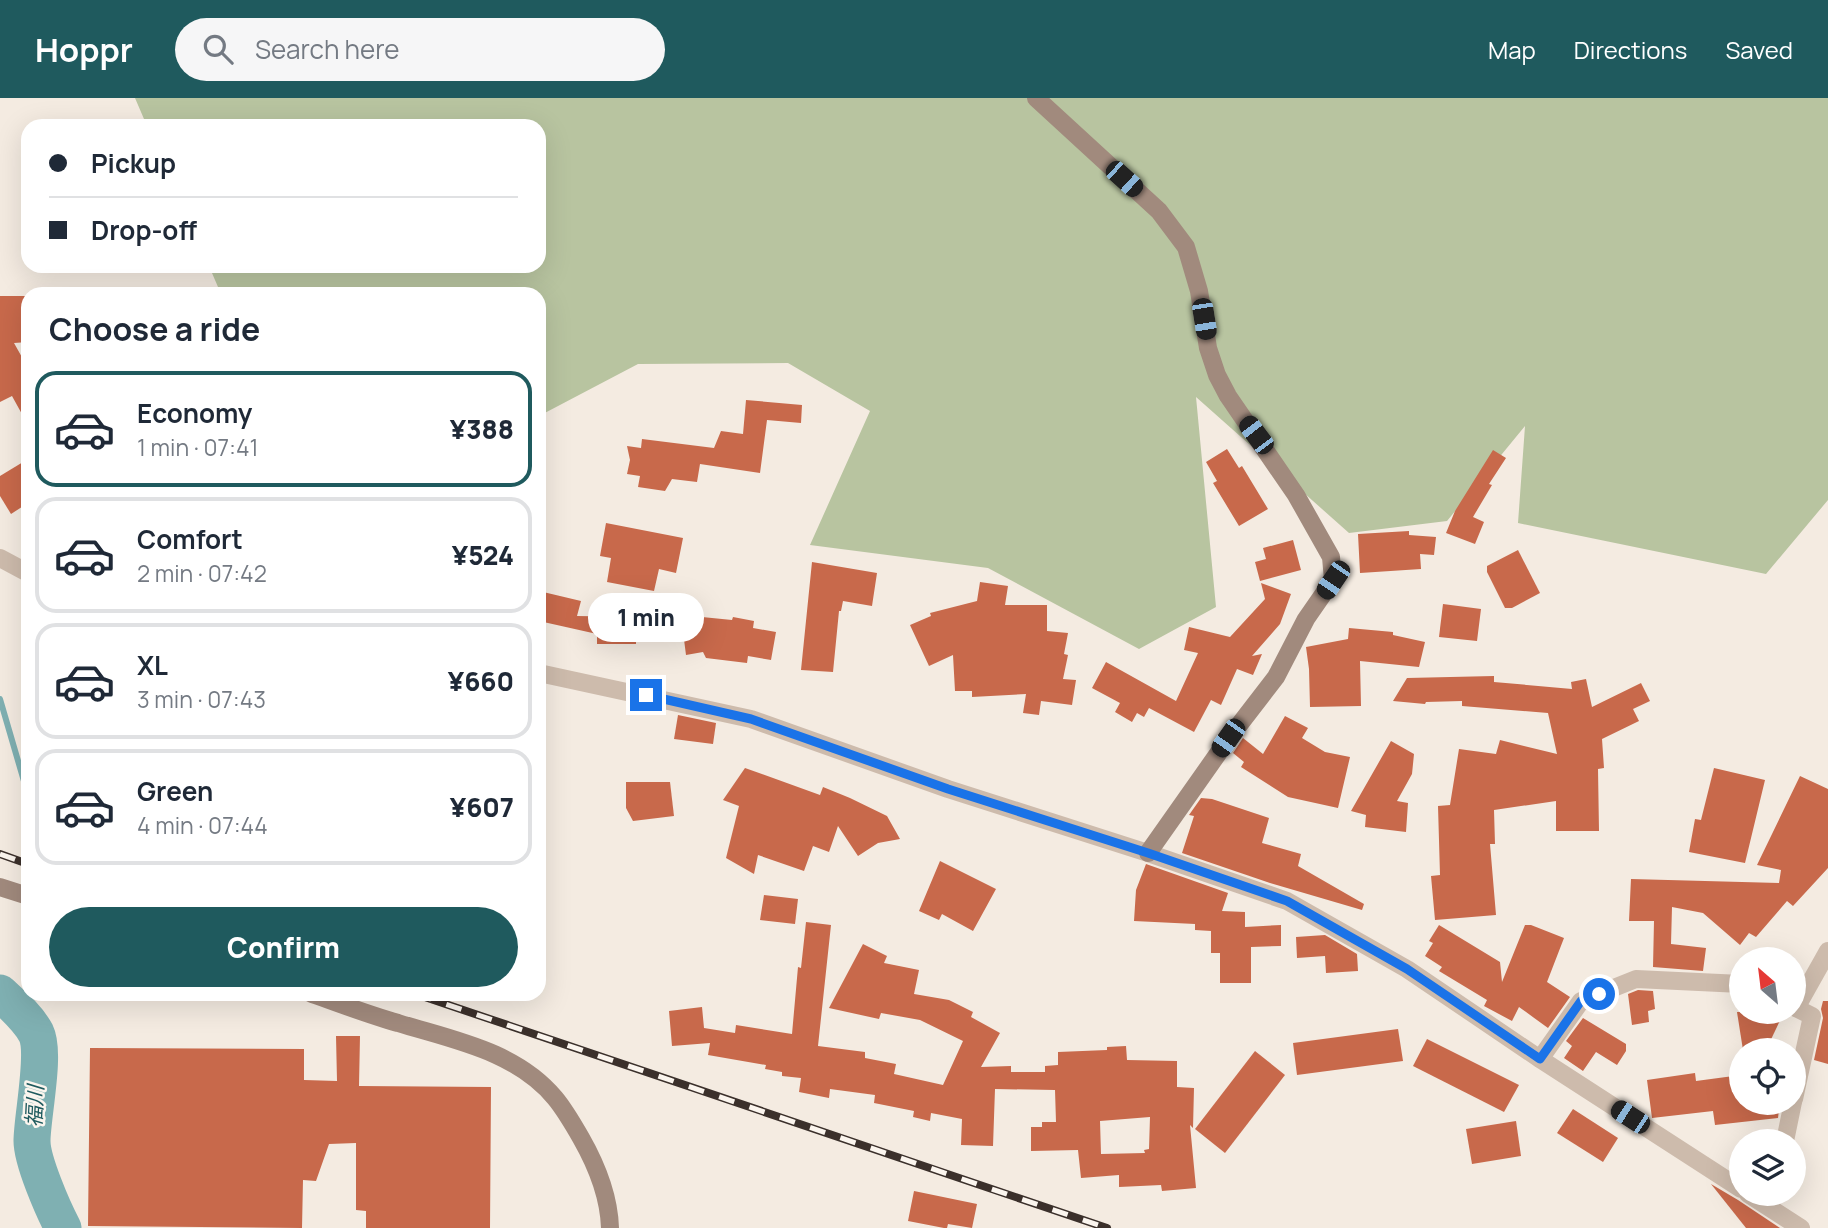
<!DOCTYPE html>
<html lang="en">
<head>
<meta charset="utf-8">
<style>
	body { margin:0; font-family:Manrope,"Noto Sans JP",sans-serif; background:#f6f6f7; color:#1f2937; height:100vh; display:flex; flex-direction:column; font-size:26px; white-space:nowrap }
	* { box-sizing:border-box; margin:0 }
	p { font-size:23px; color:#747a83 }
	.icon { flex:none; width:38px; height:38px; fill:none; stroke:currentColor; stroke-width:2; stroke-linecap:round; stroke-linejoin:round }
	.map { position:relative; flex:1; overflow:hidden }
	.side { position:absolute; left:21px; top:189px; width:525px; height:714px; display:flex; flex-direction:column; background:#fff; border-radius:21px; box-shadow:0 7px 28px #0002 }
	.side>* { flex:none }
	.top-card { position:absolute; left:21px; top:21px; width:525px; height:154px; border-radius:21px; box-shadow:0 7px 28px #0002; display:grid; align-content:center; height:154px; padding:0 28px; background:#fff }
	.needle { width:46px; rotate:332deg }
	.fabs { position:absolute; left:1729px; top:849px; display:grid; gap:14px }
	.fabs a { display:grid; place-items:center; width:77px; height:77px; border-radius:50%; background:#fff; box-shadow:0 7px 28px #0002; font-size:35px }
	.end { position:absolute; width:32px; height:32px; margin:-16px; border:9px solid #1a73e8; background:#fff; box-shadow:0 0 0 4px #fff }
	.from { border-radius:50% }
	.bubble { position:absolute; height:49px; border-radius:24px; background:#fff; box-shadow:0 7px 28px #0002; font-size:23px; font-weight:800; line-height:49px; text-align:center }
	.car { position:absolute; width:21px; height:42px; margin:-21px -10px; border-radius:9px; box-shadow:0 0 5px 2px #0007; background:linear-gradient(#222 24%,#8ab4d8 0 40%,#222 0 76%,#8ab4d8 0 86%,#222 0) }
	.top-card b { display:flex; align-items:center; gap:24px; height:66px; font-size:26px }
	.top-card b+b { border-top:2px solid #e0e1e3 }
	.top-card i { width:18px; height:18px; background:#1f2937 }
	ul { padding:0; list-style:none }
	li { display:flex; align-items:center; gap:21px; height:116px; margin:0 14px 10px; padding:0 14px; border:4px solid #e0e1e3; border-radius:21px }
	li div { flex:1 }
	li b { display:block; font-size:26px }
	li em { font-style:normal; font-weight:800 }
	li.on { border-color:#1f5a5e }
	li>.icon { width:63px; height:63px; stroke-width:1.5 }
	h2 { padding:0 28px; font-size:32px; line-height:84px }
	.action { display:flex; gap:14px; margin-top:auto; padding:14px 28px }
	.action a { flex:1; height:80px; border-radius:42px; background:#1f5a5e; color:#fff; font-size:28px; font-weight:800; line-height:80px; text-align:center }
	header { display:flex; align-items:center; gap:42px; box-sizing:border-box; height:98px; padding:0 35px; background:#1f5a5e; color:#fff }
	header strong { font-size:33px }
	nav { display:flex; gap:38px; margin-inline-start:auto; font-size:24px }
	.search { width:490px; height:63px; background:#f6f6f7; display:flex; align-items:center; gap:18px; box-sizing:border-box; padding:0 24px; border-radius:38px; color:#747a83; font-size:26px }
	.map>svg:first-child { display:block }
</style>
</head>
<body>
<header>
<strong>Hoppr</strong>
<div class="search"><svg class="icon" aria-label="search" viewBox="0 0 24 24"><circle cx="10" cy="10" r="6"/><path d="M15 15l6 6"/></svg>Search here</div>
<nav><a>Map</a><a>Directions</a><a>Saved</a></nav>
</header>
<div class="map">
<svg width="1828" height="1130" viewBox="0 0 1828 1130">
	<rect width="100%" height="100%" fill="#f4ebe1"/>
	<polygon fill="#b8c4a0" points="135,0 1828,0 1828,402 1766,476 1518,425 1525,328 1447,423 1349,435 1196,299 1216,509 1139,551 988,470 810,447 870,313 788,265 638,266 539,318 539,196 221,196 209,168 539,168 539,28 147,28"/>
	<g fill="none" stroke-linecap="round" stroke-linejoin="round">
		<polyline stroke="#7fb0b2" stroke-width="6" points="0,601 28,697"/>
		<path stroke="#7fb0b2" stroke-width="37" d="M 0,895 C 13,907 28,920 36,935 C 46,955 32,1019 32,1043 C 32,1063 53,1111 63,1130"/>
	</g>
	<g fill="#c8694b" fill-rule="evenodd">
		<polygon points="0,198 28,198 28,244 14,245 28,270 28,327 12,298 0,304"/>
		<polygon points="746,302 802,307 801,325 767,322 760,375 700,366 697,384 672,381 665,393 638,389 640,378 627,376 630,362 627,348 641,350 642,341 714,350 721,333 743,336"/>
		<polygon points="1227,351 1239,370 1242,368 1268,411 1239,428 1213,385 1217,383 1206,364"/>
		<polygon points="1493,352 1506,360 1489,386 1492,387 1473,419 1484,424 1475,446 1446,435 1455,413"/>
		<polygon points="28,361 28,405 11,416 0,398 0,378"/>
		<polygon points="606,425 683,440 676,475 659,471 654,493 607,484 611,460 600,458"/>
		<polygon points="1409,433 1409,437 1436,439 1434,457 1420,456 1421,471 1360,475 1358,436"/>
		<polygon points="1293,442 1301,472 1260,483 1255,464 1266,461 1263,450"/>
		<polygon points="1518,452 1540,495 1512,510 1505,510 1487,474 1487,468"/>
		<polygon points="812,464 877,475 872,508 843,503 841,513 839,513 833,574 801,572"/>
		<polygon points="980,484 1008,488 1005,507 1047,507 1047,533 1068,535 1064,556 1068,557 1063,581 1076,582 1072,607 1041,603 1039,617 1023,615 1026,596 972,599 972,593 955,593 953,557 929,568 910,527 931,518 930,515 977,503"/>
		<polygon points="1261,485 1291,496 1280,526 1252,558 1262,556 1253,577 1237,571 1221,607 1211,602 1194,634 1149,610 1144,619 1137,615 1132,624 1115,614 1120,605 1092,590 1106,564 1176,603 1198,555 1184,552 1189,529 1230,539 1265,501"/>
		<polygon points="539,493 581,503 577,518 636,519 636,546 597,546 597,536 539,523"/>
		<polygon points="1443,506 1481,511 1477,543 1439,539"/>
		<polygon points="702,519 732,522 733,519 754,523 753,530 776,534 771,562 748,558 747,565 706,560 703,554 686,557 682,526 701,528"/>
		<polygon points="1349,530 1393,534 1393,537 1425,544 1419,569 1360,563 1361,608 1310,609 1309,571 1306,549 1348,541"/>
		<polygon points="1494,578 1494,584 1572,591 1571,584 1586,581 1592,609 1641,585 1650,603 1633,611 1639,623 1602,641 1604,670 1598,671 1599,733 1556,733 1556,703 1494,712 1495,746 1490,746 1496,817 1435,822 1431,778 1440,777 1438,708 1450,707 1459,651 1496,656 1500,642 1557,656 1548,615 1462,608 1462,603 1426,604 1425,606 1393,603 1407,580"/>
		<polygon points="678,617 716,625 713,646 674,641"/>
		<polygon points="1285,618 1308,630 1302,640 1325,654 1350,659 1338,710 1288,699 1241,669 1244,664 1233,655 1243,640 1263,656"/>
		<polygon points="1391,643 1414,656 1412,676 1397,703 1408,705 1406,734 1365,729 1366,717 1351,713"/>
		<polygon points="745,670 820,697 823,689 850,700 887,718 900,741 878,745 858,758 838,728 829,754 813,748 804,773 758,757 754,776 726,760 739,708 723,702"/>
		<polygon points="1714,670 1765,682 1745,765 1689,754 1695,721 1701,722"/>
		<polygon points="1800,678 1828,691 1828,770 1793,808 1787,803 1756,839 1749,835 1740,847 1703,815 1672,809 1671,846 1706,850 1703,873 1653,869 1654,823 1629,823 1631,781 1779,785 1781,772 1757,767"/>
		<polygon points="626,684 670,684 674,718 633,723 626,710"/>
		<polygon points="1201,700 1212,701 1269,720 1262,745 1301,756 1298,768 1364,806 1362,812 1270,785 1182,755 1194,718 1189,717"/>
		<polygon points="940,763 996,791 973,833 942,816 939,822 919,813"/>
		<polygon points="1146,766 1228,795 1222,813 1245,814 1245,829 1281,827 1281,848 1251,849 1251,885 1220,885 1220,855 1211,855 1211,833 1195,832 1195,826 1134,823 1136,792"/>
		<polygon points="764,797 798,801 795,826 760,822"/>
		<path d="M 806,824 L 831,827 L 818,948 L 865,954 L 865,960 L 896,966 L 894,976 L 943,987 L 963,943 L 920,922 L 881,915 L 879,921 L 829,910 L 863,846 L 887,858 L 884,865 L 919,872 L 914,896 L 949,902 L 973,914 L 971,919 L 1000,935 L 981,969 L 1011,968 L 1011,974 L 1045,974 L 1045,968 L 1058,967 L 1058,954 L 1107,952 L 1107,949 L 1126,948 L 1127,962 L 1177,963 L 1177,989 L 1194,990 L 1193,1030 L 1190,1027 L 1196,1090 L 1162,1093 L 1161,1087 L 1119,1089 L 1119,1077 L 1081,1080 L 1078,1052 L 1031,1053 L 1031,1029 L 1042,1029 L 1042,1024 L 1056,1024 L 1055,992 L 995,991 L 993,1048 L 961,1047 L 962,1021 L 931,1015 L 930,1023 L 913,1019 L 914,1013 L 874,1005 L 875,997 L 830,991 L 829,1000 L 799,994 L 801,980 L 782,978 L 782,974 L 765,971 L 766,967 L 708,957 L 710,945 L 672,948 L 669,913 L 702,909 L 704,930 L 735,935 L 736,927 L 792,936 L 798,869 L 801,870 ZM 1150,1019 L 1149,1051 L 1144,1052 L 1145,1055 L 1101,1056 L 1100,1023 Z"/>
		<polygon points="1439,827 1500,864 1502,884 1525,827 1531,827 1564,840 1547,884 1570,899 1548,930 1519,909 1512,923 1484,908 1487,902 1439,873 1442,869 1425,858 1433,845 1429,843"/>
		<polygon points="1325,837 1357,856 1358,873 1326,875 1325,858 1297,860 1296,839"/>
		<polygon points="1638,892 1653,893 1655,911 1648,913 1649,924 1632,927 1628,896"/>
		<polygon points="1823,903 1828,903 1828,966 1814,962 1823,920 1821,911"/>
		<polygon points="1737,914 1784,914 1766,952 1743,952"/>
		<polygon points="1583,920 1626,946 1626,953 1617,967 1596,954 1583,973 1564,960 1572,948 1566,943"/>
		<polygon points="1398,931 1403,963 1297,977 1293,945"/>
		<polygon points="336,938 360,938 359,988 491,989 490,1130 366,1130 366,1113 356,1112 356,1045 329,1046 316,1083 303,1082 302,1130 88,1128 90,950 304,951 304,982 337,983"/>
		<polygon points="1427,941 1519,987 1504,1014 1413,968"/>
		<polygon points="1255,953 1285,977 1225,1055 1195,1031"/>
		<polygon points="1695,975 1696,983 1741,977 1741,1004 1780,1004 1778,1020 1715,1027 1713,1013 1652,1020 1647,982"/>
		<polygon points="1573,1011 1618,1040 1603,1064 1557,1035"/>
		<polygon points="1516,1023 1521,1058 1472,1066 1466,1031"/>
		<polygon points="1711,1086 1738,1102 1780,1130 1746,1130"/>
		<polygon points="914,1093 977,1106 972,1130 948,1126 947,1130 944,1130 908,1123"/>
	</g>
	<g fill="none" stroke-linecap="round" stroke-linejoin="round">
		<g stroke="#cdbbac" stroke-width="18">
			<polyline points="0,460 28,475"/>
			<polyline points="539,575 751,621 948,691 1148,755 1287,803 1407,871 1540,961 1741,1091"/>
			<polyline points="1794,909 1812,918 1794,1001"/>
			<polyline points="1796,910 1828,853"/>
			<polyline points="1540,961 1581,903 1636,881 1741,886"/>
			<polyline points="1785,1043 1793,1004"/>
			<polyline points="1748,1096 1801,1130"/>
		</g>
		<g stroke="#a18a7d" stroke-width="18">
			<polyline points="1036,0 1159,113 1186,149 1199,193 1208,250 1217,277 1228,298 1296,397 1331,459 1333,482 1306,521 1276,579 1229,640 1148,755"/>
			<polyline points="0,789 28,798"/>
			<path d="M 312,896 C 341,906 369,917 398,925 C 453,942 516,953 555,1000 C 565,1012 573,1026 581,1040 C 597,1068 609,1097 610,1130"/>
		</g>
		<g stroke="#3b302b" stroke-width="8">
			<g id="rail">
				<polyline points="0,756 28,766"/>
				<polyline points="416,896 1107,1130"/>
			</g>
		</g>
		<use href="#rail" stroke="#fbf5ee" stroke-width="5" stroke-dasharray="16" stroke-linecap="butt"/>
	</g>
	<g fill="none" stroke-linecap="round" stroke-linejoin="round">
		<polyline stroke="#1a73e8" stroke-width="9" points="646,597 751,621 948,691 1148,755 1287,803 1407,871 1540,961 1581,903 1599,896"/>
	</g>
	<g text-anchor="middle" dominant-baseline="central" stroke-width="5" stroke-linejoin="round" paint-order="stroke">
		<g font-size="21" font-style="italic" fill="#1f5a5e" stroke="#fbf5ee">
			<text transform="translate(34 1008) rotate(-87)">福川</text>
		</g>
	</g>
</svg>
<div class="fabs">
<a><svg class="needle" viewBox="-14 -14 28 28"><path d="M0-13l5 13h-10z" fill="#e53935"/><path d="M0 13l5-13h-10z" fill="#747a83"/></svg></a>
<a><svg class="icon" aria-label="locate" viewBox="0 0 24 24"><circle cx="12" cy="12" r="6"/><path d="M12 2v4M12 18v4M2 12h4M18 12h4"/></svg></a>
<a><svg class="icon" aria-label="layers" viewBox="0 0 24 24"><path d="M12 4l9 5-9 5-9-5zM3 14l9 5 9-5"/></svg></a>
</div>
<i class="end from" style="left:1599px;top:896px"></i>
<i class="end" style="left:646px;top:597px"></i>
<div class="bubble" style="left:588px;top:495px;width:116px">1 min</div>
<i class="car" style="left:1124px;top:81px;rotate:132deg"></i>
<i class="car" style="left:1204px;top:221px;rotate:171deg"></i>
<i class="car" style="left:1256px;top:337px;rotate:323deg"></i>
<i class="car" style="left:1333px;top:482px;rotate:214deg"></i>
<i class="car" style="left:1228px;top:640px;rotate:215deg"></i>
<i class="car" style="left:1630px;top:1019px;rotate:303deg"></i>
<div class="top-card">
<b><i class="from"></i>Pickup</b>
<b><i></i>Drop-off</b>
</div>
<section class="side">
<h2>Choose a ride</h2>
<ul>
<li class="on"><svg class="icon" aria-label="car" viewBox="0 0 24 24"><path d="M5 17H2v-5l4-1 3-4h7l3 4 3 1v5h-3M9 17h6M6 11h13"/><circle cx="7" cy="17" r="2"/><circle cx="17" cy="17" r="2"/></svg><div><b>Economy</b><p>1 min · 07:41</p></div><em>¥388</em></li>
<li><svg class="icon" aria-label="car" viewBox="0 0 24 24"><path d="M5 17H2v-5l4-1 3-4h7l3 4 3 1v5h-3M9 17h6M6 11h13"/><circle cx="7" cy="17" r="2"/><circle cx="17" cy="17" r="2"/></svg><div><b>Comfort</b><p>2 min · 07:42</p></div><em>¥524</em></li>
<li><svg class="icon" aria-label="car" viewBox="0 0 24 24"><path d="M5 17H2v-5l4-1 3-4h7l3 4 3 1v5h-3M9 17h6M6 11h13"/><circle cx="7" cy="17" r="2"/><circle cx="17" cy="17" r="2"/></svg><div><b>XL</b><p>3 min · 07:43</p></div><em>¥660</em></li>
<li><svg class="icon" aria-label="car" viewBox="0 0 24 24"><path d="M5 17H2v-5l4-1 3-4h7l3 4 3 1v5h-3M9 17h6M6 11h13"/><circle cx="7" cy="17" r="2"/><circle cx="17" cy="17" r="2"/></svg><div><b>Green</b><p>4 min · 07:44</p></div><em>¥607</em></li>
</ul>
<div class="action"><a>Confirm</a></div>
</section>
</div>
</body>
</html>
